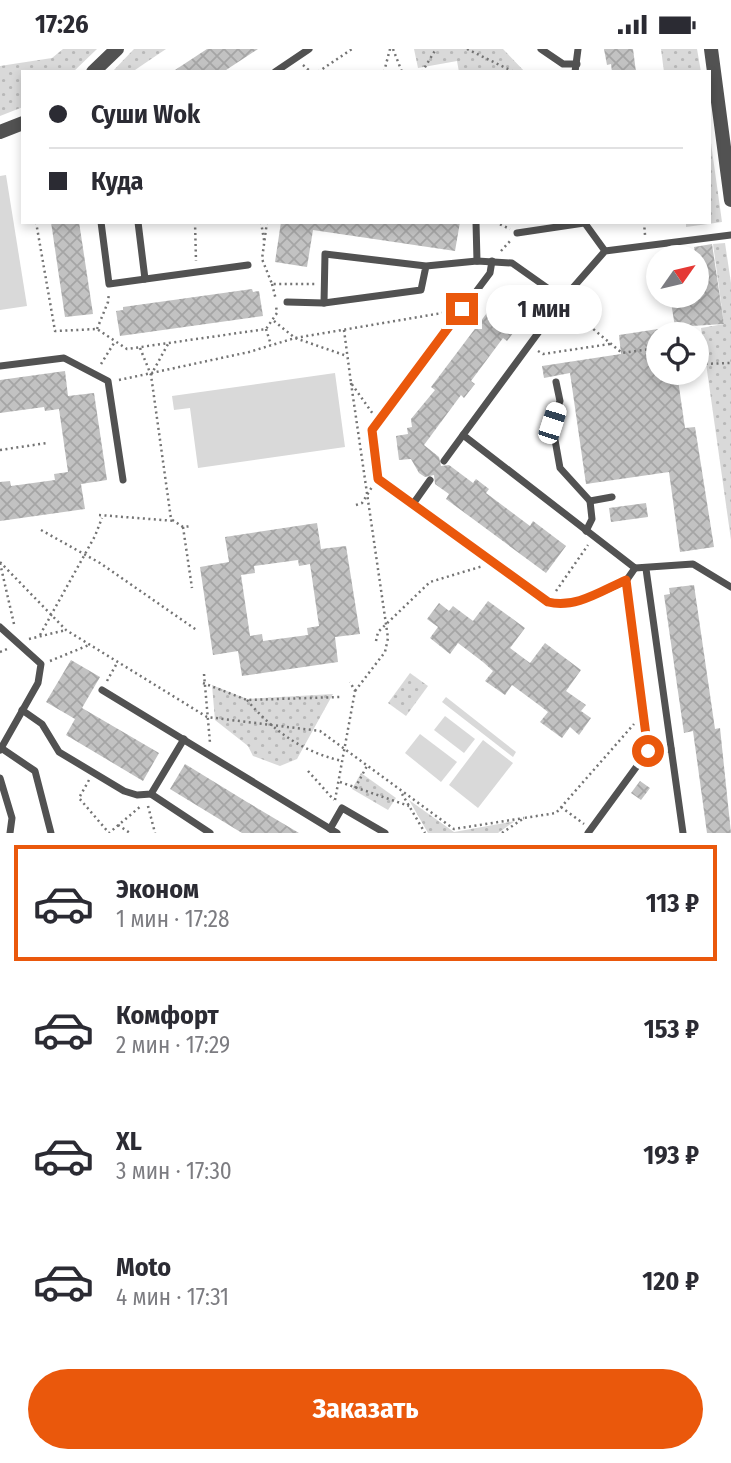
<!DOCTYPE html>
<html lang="ru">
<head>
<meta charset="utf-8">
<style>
	body { margin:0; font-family:"Fira Sans Condensed",sans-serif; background:#f7f7f7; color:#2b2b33; height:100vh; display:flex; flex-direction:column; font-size:26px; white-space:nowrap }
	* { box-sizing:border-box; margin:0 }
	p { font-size:23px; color:#7c7c81 }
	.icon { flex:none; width:38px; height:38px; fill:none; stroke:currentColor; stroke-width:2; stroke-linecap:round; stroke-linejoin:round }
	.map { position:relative; height:784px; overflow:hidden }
	.panel { display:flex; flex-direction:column; background:#fff; flex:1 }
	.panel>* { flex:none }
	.hud { position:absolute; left:21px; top:21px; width:690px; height:154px; border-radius:0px; box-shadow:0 4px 10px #0003; display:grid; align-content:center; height:154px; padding:0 28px; background:#fff }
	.needle { width:46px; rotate:56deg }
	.tools { position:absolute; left:646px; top:196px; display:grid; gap:14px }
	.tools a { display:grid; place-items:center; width:63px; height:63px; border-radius:50%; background:#fff; box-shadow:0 4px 10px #0003; font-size:35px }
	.end { position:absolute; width:32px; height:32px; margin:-16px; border:9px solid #ea580c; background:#fff; box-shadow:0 0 0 4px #fff }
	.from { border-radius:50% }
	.bubble { position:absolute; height:49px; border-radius:24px; background:#fff; box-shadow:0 4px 10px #0003; font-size:23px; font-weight:700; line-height:49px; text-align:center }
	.car { position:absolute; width:21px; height:42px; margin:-21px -10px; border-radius:9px; box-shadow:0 0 5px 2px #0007; background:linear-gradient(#fff 24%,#345 0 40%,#fff 0 76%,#345 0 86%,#fff 0) }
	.hud b { display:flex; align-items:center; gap:24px; height:66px; font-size:26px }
	.hud b+b { border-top:2px solid #e1e1e2 }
	.hud i { width:18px; height:18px; background:#2b2b33 }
	ul { padding:12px 0 0; list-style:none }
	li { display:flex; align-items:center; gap:21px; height:116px; margin:0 14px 10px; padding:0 14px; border:4px solid transparent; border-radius:0px }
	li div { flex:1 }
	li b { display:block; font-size:26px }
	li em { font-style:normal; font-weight:700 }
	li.selected { border-color:#ea580c }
	li>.icon { width:63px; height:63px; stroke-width:1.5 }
	.button { display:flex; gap:14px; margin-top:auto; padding:14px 28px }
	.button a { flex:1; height:80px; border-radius:42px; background:#ea580c; color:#fff; font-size:28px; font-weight:700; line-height:80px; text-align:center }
	.status { display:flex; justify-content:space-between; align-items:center; height:49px; padding:0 35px; background:#fff; direction:ltr }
	.status svg { height:19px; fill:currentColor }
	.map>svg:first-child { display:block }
</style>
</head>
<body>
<div class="status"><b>17:26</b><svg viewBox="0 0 49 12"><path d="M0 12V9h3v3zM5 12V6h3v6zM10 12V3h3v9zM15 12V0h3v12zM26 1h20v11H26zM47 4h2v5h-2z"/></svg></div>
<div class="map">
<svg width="731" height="784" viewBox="0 0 731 784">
	<defs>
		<pattern id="green-dots" width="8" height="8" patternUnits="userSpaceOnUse" patternTransform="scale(1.75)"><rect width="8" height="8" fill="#d9d9d9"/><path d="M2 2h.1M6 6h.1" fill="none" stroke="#b8b8b8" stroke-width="1.8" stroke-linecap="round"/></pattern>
		<pattern id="building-cross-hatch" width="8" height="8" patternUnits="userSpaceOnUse" patternTransform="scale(1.75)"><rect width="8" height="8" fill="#c2c2c2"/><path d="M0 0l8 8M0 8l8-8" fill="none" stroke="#a5a5a5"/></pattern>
	</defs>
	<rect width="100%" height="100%" fill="#fff"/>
	<g fill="url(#green-dots)">
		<polygon points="63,0 97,0 73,23 23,23 23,58 0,67 0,17 52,9"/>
		<polygon points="134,0 166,0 132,23 112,23"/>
		<polygon points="414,0 503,0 525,23 459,23 457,12 418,19"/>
		<polygon points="661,0 697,0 701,23 664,23"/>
		<polygon points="709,80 722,173 686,178 686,173 709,173"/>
		<polygon points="725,194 731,234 731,491 701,279 724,275 713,195"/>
		<polygon points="410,624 428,637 406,667 388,654"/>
		<polygon points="212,636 247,650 333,645 297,710 280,717 253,707 248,697 215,671"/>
		<polygon points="361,724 396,749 388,761 352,740"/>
		<polygon points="409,751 454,783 515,772 498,784 428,784"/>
	</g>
	<g fill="#d9d9d9">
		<polygon points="6,126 27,257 0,261 0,127"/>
		<polygon points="335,324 345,398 198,419 190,359 174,361 172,347"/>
		<polygon points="446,648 516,703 513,708 442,653"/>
		<polygon points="445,667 475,690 464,704 434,681"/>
		<polygon points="420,685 457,713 441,733 405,704"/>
		<polygon points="483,691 513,714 478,759 449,736"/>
	</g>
	<g fill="url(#building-cross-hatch)" fill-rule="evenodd">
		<polygon points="207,0 258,0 223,23 172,23"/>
		<polygon points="604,0 633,0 636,23 612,23 611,15 607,16"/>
		<polygon points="51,173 79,173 93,265 65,268"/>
		<polygon points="281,173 460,173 455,202 313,181 307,218 275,213"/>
		<polygon points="712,195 724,275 675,278 670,247 701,247 694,198"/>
		<polygon points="252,240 253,243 259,242 263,267 120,287 116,262 123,261 123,258"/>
		<polygon points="505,240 531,260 507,292 503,289 471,332 475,335 464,349 461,346 424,396 439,408 441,417 449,416 473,434 476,430 489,440 486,444 530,477 533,472 566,497 546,524 446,450 449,445 435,435 434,426 425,428 419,424 411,410 399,411 396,387 408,385 407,379 412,378 411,370 435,341 431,338"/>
		<polygon points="658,280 658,324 677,324 685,379 695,378 714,498 680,503 669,423 586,435 570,324 544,329 542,317 621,305 619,286"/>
		<polygon points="65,322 68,347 94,344 107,431 81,435 85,460 0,472 0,433 10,432 11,437 55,431 54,425 68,423 59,360 45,362 44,358 0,364 0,331"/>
		<polygon points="646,454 648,468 611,473 609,459"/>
		<path d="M 317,474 L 321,500 L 346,497 L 360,585 L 335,588 L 338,613 L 242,627 L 238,602 L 213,606 L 200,518 L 229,513 L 225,488 ZM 298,511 L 299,517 L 310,515 L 319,577 L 307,579 L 308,586 L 263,592 L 262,585 L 250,587 L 241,526 L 255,524 L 254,517 Z"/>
		<polygon points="694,536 715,680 720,679 731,784 707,784 693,682 684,684 664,546 670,545 669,539"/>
		<polygon points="488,552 525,579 510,599 530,614 545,594 581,621 566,642 586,656 581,662 591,669 579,686 570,678 562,689 540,673 548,663 539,656 512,636 505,646 485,632 493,622 483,613 458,594 450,605 430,589 438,578 427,570 439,554 449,562 453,557 473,572"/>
		<polygon points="71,611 100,628 82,659 159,704 143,732 66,686 75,670 46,653"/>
		<polygon points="185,715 247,753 299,784 242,784 170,740"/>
		<polygon points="640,732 650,739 641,751 631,744"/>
	</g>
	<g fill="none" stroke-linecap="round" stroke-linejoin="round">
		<g stroke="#747474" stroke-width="2.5" stroke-dasharray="2 3.5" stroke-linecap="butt">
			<polyline points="393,0 402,23"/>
			<polyline points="467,0 514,23"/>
			<polyline points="303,16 311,23"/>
			<polyline points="318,23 352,0"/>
			<polyline points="384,23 390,0"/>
			<polyline points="422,23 436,0"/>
			<polyline points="36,173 55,282 97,280 127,300 266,280 277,264 276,257"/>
			<polyline points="195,173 196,212"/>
			<polyline points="261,173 264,191"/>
			<polyline points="267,173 262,210 272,235 315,235"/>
			<polyline points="495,173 510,180"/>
			<polyline points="644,173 645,186"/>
			<polyline points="501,202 511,191"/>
			<polyline points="272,235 276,251"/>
			<polyline points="568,259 622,304 658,299"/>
			<polyline points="274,272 295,289 347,307"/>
			<polyline points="97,280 108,253 109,244"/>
			<polyline points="266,280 271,296"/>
			<polyline points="344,281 351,334 373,365"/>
			<polyline points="696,293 697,293"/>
			<polyline points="140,299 151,326 171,470 183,478 192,477"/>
			<polyline points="538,302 543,305 610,295"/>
			<polyline points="101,315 114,294"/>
			<polyline points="700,315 731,314"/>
			<polyline points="151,326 168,295"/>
			<polyline points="119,331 249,303 295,289 448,263"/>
			<polyline points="351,334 388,589 385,603 355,642"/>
			<polyline points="0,401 47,394"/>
			<polyline points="356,456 362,454 372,438"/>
			<polyline points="99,466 175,472"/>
			<polyline points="183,478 192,539"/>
			<polyline points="41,481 100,514 198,582"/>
			<polyline points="0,513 66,581 207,668 320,682 454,780 524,769"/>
			<polyline points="0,514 14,575"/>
			<polyline points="556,542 588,496"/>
			<polyline points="40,586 95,487 102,469"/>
			<polyline points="29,590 66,581"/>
			<polyline points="376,592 378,583 430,533 483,517"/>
			<polyline points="0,603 7,600"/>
			<polyline points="50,612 89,596"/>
			<polyline points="204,625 210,694"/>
			<polyline points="107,632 117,614"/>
			<polyline points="203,634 247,651 340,648"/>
			<path d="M 247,651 C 273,682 303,703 342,712"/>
			<polyline points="308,722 334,751"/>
			<polyline points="89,731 79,749 109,784 141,757"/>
			<polyline points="340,733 409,757"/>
			<polyline points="355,739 367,717"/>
			<polyline points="402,745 425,784"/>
			<polyline points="335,751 355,642 350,633"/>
			<polyline points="148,757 155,784"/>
			<polyline points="561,758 584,775"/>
			<polyline points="118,776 130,784"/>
			<polyline points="502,784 524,769 556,764 634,675"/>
		</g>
		<g stroke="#525252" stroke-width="7">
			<polyline points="541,0 563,15 577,15"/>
			<polyline points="275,23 309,0"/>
			<polyline points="575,23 578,0"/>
			<polyline points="101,173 109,235 248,216"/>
			<polyline points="138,173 145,230"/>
			<polyline points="476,173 477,212"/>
			<polyline points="584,173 605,202"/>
			<polyline points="517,184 584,174"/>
			<polyline points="731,186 605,202 563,250 463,386 635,519 693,515 731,538"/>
			<path d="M 492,212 L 490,224 L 372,381 L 378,430 L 548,553 C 575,560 601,542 626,532"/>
			<polyline points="426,217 421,241 324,254 325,205 426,217 477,212 512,214 563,250"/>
			<polyline points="287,253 324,254"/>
			<polyline points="0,317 64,309 108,332 123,431"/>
			<polyline points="556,333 560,352 552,374 560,419 590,452 592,470 586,482"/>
			<polyline points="444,412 463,386"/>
			<polyline points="590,452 612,448"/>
			<polyline points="413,455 430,431"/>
			<polyline points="646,520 683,784"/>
			<polyline points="0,578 41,615 38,634 0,701"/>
			<polyline points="102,641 337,784"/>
			<polyline points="22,661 42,675 59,703 124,742 137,746 151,745 184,690"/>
			<polyline points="1,699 35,722 51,784"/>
			<polyline points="648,702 671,700"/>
			<polyline points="0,729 12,769 10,784"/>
			<polyline points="151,745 210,784"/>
			<polyline points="330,780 342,759 385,784"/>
			<polyline points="588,784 648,702 626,532 635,519"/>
		</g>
		<g stroke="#525252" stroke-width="14">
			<polyline points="93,23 117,0"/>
			<polyline points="0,83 23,74"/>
		</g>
		<polyline stroke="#525252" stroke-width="14" points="711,0 731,151"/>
	</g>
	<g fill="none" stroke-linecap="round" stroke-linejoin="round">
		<path stroke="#ea580c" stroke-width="9" d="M 462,260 L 372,381 L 378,430 L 548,553 C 575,560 601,542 626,531 L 648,702"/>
	</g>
</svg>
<div class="tools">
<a><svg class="needle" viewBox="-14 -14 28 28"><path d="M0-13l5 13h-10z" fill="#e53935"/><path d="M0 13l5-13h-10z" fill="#7c7c81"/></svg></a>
<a><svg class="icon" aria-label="locate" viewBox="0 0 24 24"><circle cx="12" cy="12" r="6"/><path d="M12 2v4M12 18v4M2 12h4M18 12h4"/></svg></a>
</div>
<i class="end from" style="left:648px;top:702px"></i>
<i class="end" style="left:462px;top:260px"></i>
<div class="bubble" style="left:486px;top:236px;width:116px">1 мин</div>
<i class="car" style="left:552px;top:374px;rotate:18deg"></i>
<div class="hud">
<b><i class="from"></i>Суши Wok</b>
<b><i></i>Куда</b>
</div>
</div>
<section class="panel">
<ul>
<li class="selected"><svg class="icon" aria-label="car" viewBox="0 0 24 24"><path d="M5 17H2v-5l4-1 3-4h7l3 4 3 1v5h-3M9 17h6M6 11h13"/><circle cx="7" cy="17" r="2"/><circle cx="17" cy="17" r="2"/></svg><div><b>Эконом</b><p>1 мин · 17:28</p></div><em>113 ₽</em></li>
<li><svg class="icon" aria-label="car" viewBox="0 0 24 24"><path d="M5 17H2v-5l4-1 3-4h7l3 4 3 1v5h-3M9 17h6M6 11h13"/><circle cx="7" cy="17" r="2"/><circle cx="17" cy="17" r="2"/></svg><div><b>Комфорт</b><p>2 мин · 17:29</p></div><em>153 ₽</em></li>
<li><svg class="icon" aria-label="car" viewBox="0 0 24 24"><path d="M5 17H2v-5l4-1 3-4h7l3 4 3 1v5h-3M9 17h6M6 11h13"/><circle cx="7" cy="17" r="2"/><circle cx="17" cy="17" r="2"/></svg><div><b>XL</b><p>3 мин · 17:30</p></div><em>193 ₽</em></li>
<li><svg class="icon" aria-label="car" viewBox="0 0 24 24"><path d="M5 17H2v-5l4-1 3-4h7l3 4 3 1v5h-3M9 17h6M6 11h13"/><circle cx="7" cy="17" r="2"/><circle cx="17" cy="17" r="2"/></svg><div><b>Moto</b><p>4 мин · 17:31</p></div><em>120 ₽</em></li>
</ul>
<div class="button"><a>Заказать</a></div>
</section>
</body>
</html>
